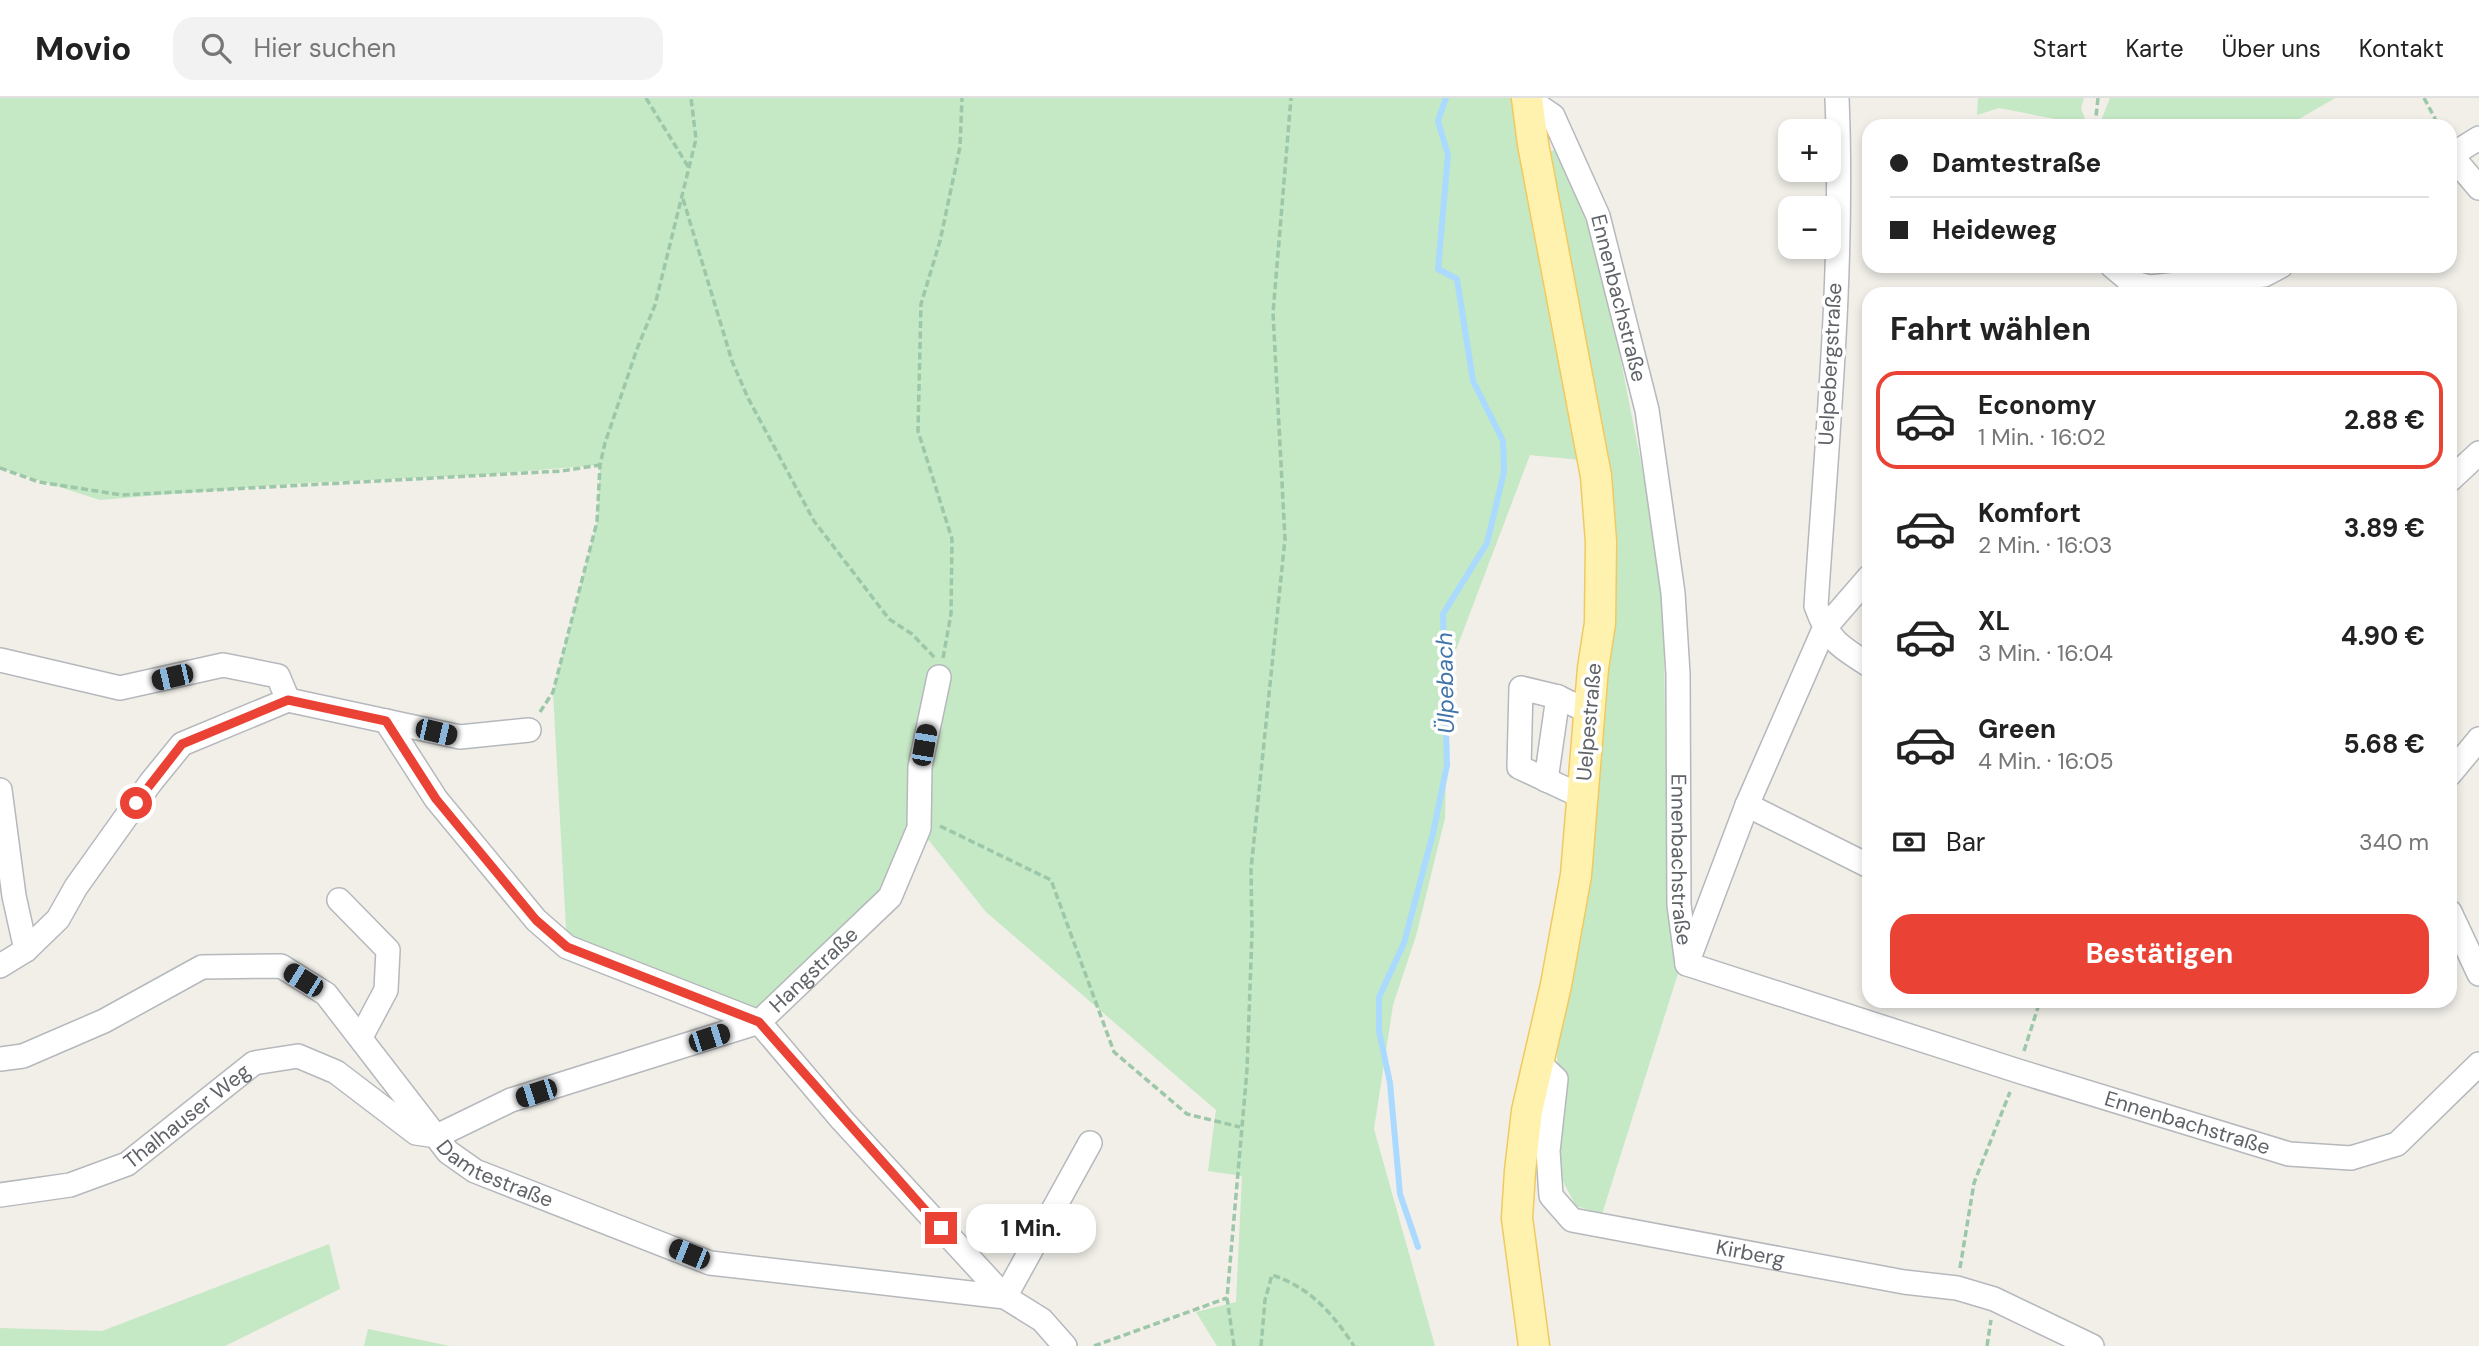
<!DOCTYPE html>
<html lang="de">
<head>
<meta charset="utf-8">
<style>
	body { margin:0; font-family:"DM Sans",sans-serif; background:#f2f2f2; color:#222; height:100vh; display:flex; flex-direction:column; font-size:26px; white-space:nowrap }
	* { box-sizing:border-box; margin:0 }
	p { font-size:23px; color:#767676 }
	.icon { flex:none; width:38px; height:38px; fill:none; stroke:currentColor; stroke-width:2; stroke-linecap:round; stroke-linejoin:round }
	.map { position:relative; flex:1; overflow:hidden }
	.panel { position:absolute; left:1862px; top:189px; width:595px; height:721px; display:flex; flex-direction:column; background:#fff; border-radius:21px; box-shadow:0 4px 10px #0003 }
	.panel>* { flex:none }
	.banner { position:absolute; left:1862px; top:21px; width:595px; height:154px; border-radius:21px; box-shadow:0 4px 10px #0003; display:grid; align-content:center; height:154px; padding:0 28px; background:#fff }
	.controls { position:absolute; left:1778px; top:21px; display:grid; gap:14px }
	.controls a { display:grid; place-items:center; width:63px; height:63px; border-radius:14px; background:#fff; box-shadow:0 4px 10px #0003; font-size:35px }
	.end { position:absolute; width:32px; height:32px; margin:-16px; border:9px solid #ea4335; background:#fff; box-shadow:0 0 0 4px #fff }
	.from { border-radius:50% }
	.bubble { position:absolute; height:49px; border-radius:21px; background:#fff; box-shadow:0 4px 10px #0003; font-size:23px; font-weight:700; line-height:49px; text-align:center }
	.car { position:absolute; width:21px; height:42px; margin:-21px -10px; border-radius:9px; box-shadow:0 0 5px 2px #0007; background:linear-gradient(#222 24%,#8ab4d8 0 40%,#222 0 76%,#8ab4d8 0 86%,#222 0) }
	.banner b { display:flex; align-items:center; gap:24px; height:66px; font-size:26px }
	.banner b+b { border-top:2px solid #e0e0e0 }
	.banner i { width:18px; height:18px; background:#222 }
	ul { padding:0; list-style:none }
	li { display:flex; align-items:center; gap:21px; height:98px; margin:0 14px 10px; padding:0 14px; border:4px solid transparent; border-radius:21px }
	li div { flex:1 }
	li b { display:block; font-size:26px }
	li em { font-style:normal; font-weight:700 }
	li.selected { border-color:#ea4335 }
	li>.icon { width:63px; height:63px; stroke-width:1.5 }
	h2 { padding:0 28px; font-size:32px; line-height:84px }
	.pay { display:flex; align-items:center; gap:18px; height:77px; padding:0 28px; font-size:26px }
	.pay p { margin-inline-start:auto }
	.primary-button { display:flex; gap:14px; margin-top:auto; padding:14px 28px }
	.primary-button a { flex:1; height:80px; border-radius:21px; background:#ea4335; color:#fff; font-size:28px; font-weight:700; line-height:80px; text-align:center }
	header { display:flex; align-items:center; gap:42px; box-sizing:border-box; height:98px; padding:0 35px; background:#fff; border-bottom:2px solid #e0e0e0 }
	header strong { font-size:33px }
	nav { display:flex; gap:38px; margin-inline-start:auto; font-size:24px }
	.search { width:490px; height:63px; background:#f2f2f2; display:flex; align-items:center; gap:18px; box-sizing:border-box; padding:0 24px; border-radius:21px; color:#767676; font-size:26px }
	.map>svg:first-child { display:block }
</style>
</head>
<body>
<header>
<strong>Movio</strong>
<div class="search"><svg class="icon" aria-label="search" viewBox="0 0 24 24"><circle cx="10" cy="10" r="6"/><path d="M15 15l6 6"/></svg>Hier suchen</div>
<nav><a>Start</a><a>Karte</a><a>Über uns</a><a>Kontakt</a></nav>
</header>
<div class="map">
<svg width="2479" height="1248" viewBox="0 0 2479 1248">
	<rect width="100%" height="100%" fill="#f1efe8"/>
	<g fill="#c5e8c5">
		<polygon points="0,0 1517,0 1580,362 1530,357 1448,573 1445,720 1416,838 1393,907 1374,1031 1435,1248 1217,1248 1196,1214 1236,1204 1242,1078 1208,1073 1216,1012 986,814 919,730 890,799 759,924 567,849 553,594 597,424 600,367 479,377 304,385 100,402 0,370"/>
		<polygon points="1978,0 2084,0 2081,10 2087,27 1999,10 1977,17"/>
		<polygon points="2110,0 2335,0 2287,28 2099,28"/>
		<polygon points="1556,51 1600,157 1663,476 1667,760 1680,869 1602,1116 1576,1108 1559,1076 1557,943 1609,509 1543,57"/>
		<polygon points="329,1146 340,1191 225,1248 0,1248 0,1230 102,1233"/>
		<polygon points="368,1231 450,1248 364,1248"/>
	</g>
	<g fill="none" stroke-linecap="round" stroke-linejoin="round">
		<polyline stroke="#aadaff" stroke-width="6" points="1418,1149 1400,1096 1390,985 1379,933 1379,899 1404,845 1433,735 1447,667 1443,516 1487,445 1504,374 1503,343 1473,283 1457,181 1438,171 1448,57 1438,23 1446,0"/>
		<g stroke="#b5b8bc" stroke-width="26">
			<g id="minor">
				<path id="s1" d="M 1527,0 L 1553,18 L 1598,118 L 1647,312 L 1673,495 L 1678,576 L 1679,807 L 1687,866"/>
				<path d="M 1837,0 C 1844,169 1827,339 1816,508 C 1828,542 1840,549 1869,567"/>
				<polyline points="2451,57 2479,90"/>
				<polyline points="2450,58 2479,40"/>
				<polyline points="2112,168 2131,184 2150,189 2264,177 2281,168"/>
				<polyline points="2450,382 2479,355"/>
				<polyline points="0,562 120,590 223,567 278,578 288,602"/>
				<polyline points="288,602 460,639 529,632"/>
				<polyline points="386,623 436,701 536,822 567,849 759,924 842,1022 1005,1199"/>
				<polyline points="2450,676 2479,641"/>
				<polyline points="1546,682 1558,599"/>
				<polyline points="0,692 14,798 26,852"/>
				<polyline points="1583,699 1519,669 1521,590 1558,599 1589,614"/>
				<polyline points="1747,707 1869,768"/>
				<polyline points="339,802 388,852 386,892 361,939"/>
				<polyline points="2450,814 2479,876"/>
				<polyline points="1688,863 1747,707 1824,531 1869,479"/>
				<path id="s2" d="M 1687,866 L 2018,973 L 2289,1056 L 2351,1060 L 2397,1046 L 2479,966"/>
				<polyline points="0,868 26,852 58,821 76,789 151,684 182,646 288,602"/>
				<path id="s3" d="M 0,961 L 23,958 L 104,923 L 202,869 L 281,868 L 326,896 L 448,1054 L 475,1073 L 710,1165 L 1005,1199 L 1042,1222 L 1065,1248"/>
				<path id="s4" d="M 1537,963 L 1556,981 L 1548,1053 L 1551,1098 L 1572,1122 L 1904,1184 L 1957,1190 L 1994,1201 L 2092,1248"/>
				<path id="s5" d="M 437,1038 L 511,1002 L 759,924 L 890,799 L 919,730 L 920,669 L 939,579"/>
				<path id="s6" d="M 0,1097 L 70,1087 L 127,1066 L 254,965 L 298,958 L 336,974 L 416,1035 L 437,1038"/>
				<polyline points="1005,1199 1090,1045"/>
			</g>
		</g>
		<g stroke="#f2c960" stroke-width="33">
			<polyline id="major" points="1527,0 1533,46 1596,378 1601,444 1600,525 1593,570 1576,777 1556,887 1527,1013 1520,1073 1517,1120 1534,1248"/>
		</g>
		<g stroke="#9cc7a9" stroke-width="3.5" stroke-dasharray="7 3.5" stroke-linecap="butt">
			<polyline points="646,0 689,70"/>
			<polyline points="2424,0 2439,28"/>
			<polyline points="2095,28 2098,0"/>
			<polyline points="683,101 732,263 748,300 814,423 889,521 912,536 935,560"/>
			<polyline points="0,370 39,384 122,397 562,373 600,367"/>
			<polyline points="943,560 951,516 952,441 918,333 921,206 940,143 960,49 962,0"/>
			<polyline points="540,614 553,594 597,424 600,367 605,345 637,251 655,207 696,41 691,0"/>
			<polyline points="940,728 1051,782 1114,954 1187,1016 1240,1029"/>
			<polyline points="2024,953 2040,903"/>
			<polyline points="1960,1170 1974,1085 2010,994"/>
			<polyline points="1094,1248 1227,1200"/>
			<polyline points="1234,1248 1227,1200 1247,972 1252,835 1251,771 1285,441 1273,215 1291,0"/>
			<path d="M 1261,1248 L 1265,1202 L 1272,1177 C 1310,1189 1333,1216 1354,1248"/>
			<polyline points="1987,1248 1991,1222"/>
		</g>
		<use href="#minor" stroke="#fff" stroke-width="23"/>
		<use href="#major" stroke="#fff2af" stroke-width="30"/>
	</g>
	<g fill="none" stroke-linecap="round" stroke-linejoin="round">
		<polyline stroke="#ea4335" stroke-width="9" points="136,705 182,646 288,602 386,623 436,701 536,822 567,849 759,924 941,1130"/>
	</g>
	<g text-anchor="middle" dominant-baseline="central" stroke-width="7" stroke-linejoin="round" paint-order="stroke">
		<g font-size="21" fill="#5f6368" stroke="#fff">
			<text stroke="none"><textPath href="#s1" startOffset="226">Ennenbachstraße</textPath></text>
			<text transform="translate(1830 266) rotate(-87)">Uelpebergstraße</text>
			<text transform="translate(1589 624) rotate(-85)">Uelpestraße</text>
			<text stroke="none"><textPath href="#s1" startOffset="793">Ennenbachstraße</textPath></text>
			<text stroke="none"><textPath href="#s5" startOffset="418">Hangstraße</textPath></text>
			<text stroke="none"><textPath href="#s6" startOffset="208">Thalhauser Weg</textPath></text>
			<text stroke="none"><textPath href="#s2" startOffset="525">Ennenbachstraße</textPath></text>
			<text stroke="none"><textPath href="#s3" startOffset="607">Damtestraße</textPath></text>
			<text stroke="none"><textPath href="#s4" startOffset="357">Kirberg</textPath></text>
		</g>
		<g font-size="23" font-style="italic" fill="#4174aa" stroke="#fff">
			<text transform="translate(1445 585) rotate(-91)">Ülpebach</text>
		</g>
	</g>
</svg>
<div class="controls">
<a>+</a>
<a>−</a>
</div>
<i class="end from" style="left:136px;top:705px"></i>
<i class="end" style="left:941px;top:1130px"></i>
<div class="bubble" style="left:966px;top:1106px;width:130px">1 Min.</div>
<i class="car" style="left:172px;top:579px;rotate:257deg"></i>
<i class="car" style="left:436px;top:634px;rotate:103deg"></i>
<i class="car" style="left:924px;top:647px;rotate:10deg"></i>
<i class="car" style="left:303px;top:882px;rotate:302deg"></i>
<i class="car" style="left:709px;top:940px;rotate:72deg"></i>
<i class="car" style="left:536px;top:995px;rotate:252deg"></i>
<i class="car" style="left:689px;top:1156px;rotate:292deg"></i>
<div class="banner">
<b><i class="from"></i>Damtestraße</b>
<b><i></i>Heideweg</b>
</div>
<section class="panel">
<h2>Fahrt wählen</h2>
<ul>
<li class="selected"><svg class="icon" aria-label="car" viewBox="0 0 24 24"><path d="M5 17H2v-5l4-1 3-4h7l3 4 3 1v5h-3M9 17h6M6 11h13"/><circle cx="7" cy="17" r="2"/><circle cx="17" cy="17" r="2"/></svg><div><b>Economy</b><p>1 Min. · 16:02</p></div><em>2.88 €</em></li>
<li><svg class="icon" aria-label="car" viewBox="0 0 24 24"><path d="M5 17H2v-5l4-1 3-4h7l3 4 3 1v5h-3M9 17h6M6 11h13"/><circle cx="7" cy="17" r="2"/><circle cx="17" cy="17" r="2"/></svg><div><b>Komfort</b><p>2 Min. · 16:03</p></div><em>3.89 €</em></li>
<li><svg class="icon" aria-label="car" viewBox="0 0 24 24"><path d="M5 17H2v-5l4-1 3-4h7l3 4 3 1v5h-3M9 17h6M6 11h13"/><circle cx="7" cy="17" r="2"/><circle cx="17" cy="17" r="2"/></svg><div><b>XL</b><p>3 Min. · 16:04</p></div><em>4.90 €</em></li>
<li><svg class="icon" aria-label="car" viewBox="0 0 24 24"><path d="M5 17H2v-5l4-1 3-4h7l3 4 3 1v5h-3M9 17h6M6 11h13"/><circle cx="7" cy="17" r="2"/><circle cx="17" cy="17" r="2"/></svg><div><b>Green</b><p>4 Min. · 16:05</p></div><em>5.68 €</em></li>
</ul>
<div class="pay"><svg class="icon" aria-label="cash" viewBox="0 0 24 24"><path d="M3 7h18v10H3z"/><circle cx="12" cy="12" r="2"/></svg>Bar<p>340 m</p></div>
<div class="primary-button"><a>Bestätigen</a></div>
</section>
</div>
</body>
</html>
